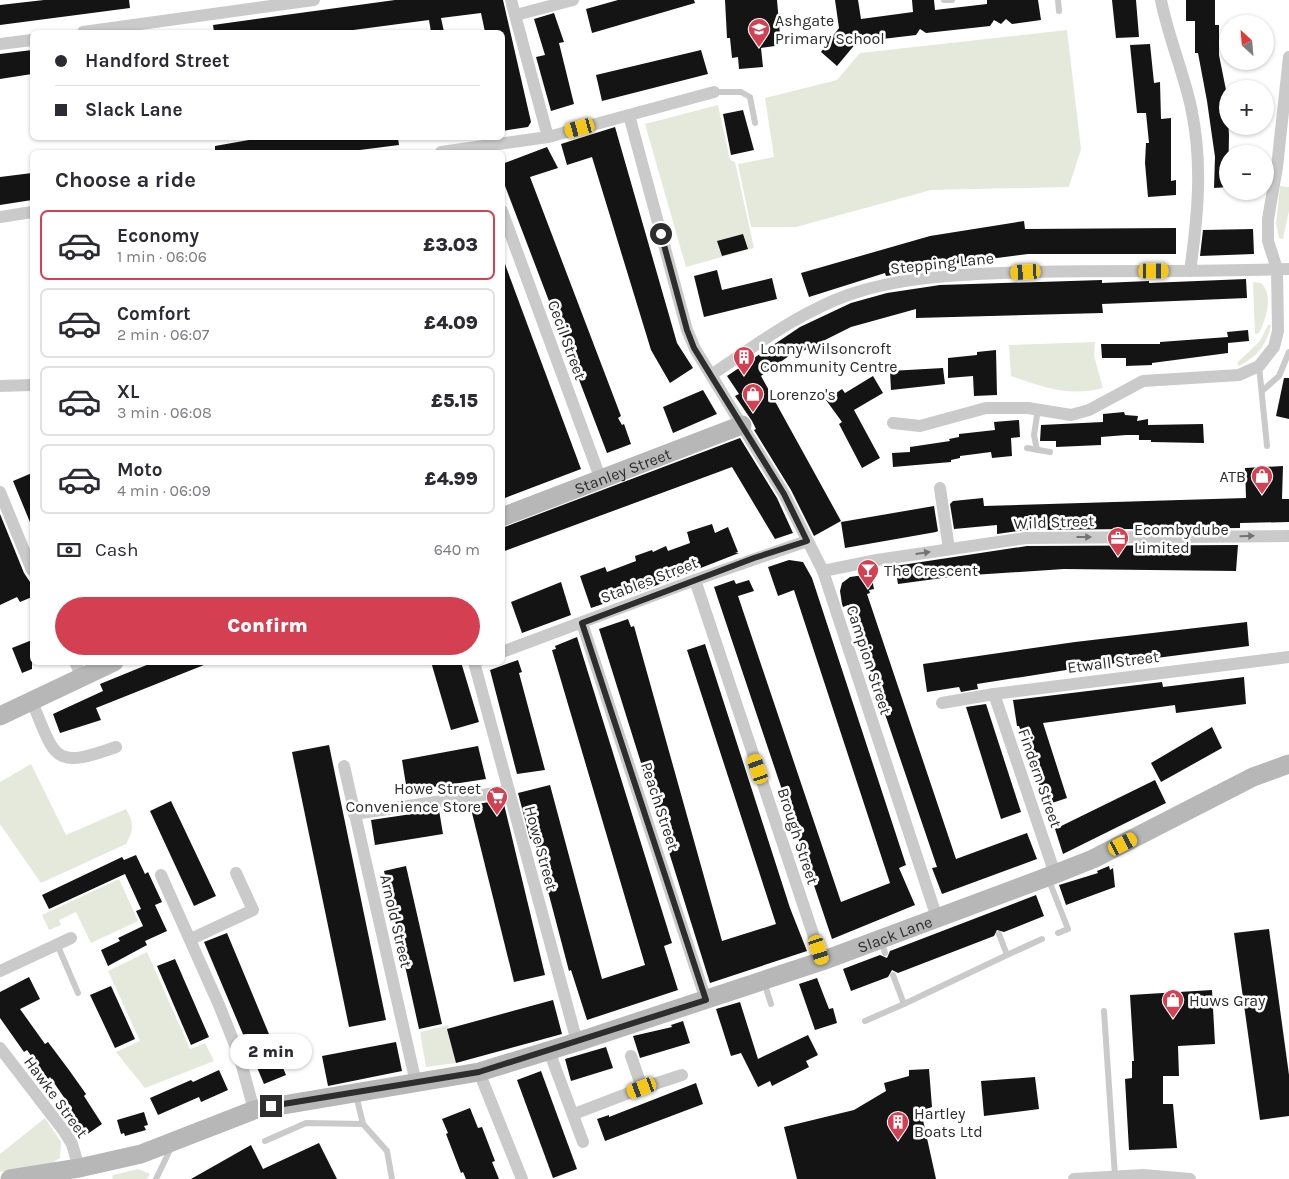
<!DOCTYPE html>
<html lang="en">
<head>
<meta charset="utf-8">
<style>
	body { margin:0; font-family:Karla,sans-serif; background:#f2f2f3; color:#2b2b33; height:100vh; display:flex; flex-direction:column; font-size:19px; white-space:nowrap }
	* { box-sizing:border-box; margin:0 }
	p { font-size:16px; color:#7c7c81 }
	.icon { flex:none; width:28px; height:28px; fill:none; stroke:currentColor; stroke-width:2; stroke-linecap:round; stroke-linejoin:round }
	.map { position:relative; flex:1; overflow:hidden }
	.side { position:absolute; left:30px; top:150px; width:475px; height:515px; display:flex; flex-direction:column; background:#fff; border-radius:8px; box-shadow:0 1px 4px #0004 }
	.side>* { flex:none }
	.banner { position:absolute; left:30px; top:30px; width:475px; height:110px; border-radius:8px; box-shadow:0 1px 4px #0004; display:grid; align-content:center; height:110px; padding:0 25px; background:#fff }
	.needle { width:32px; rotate:334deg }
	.fabs { position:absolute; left:1219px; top:15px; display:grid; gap:10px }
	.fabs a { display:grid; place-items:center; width:55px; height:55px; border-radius:50%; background:#fff; box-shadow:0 1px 4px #0004; font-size:25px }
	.end { position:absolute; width:22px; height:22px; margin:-11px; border:6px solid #2d2d2d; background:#fff; box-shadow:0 0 0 2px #fff }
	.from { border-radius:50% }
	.bubble { position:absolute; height:35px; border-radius:18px; background:#fff; box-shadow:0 1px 4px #0004; font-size:16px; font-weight:800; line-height:35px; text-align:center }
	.car { position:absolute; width:15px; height:30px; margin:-15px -8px; border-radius:6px; box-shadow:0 0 4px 1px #0007; background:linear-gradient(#f5c518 24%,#345 0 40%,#f5c518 0 76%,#345 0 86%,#f5c518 0) }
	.banner b { display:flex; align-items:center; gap:18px; height:48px; font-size:19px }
	.banner b+b { border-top:1px solid #e1e1e2 }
	.banner i { width:12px; height:12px; background:#2b2b33 }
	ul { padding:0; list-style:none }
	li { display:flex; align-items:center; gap:15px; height:70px; margin:0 10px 8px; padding:0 15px; border:2px solid #e1e1e2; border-radius:8px }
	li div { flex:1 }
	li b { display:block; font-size:19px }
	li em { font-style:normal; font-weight:800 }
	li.selected { border-color:#d44051 }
	li>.icon { width:45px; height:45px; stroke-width:1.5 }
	h2 { padding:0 25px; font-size:22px; line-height:60px }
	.pay { display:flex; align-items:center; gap:12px; height:55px; padding:0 25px; font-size:19px }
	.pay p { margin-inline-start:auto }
	.primary-button { display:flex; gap:10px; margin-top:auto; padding:10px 25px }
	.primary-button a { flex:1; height:58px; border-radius:30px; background:#d44051; color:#fff; font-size:20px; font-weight:800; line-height:58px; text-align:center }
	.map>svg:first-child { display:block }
</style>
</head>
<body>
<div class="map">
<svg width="1289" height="1179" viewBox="0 0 1289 1179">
	<rect width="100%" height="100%" fill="#fff"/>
	<g fill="#e4e9dc">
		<polygon points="1067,30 1081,149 1069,187 931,190 796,227 751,227 738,164 774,157 765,98 837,80 860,53"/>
		<polygon points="718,105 730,160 735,162 754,248 686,267 645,124"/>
		<polygon points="1280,186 1289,187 1289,211 1283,239 1279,238 1276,224"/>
		<path d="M 1253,282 L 1261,283 C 1274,296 1266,319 1259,333 L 1255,334 Z"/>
		<path d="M 1268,325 L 1271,325 C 1266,346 1258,356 1239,366 L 1237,363 L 1260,341 Z"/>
		<path d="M 1095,342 L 1094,356 L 1103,388 C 1069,397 1043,387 1011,376 L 1009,345 Z"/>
		<path d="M 31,764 L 66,835 L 126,809 C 134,823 134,830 126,844 L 41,883 L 0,824 L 0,782 Z"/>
		<polygon points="119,879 138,921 91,943 76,912 59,920 61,925 49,930 42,915"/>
		<polygon points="147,952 190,1049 205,1043 214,1061 145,1088 116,1052 140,1041 108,971"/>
		<polygon points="448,1025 456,1063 426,1067 420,1032"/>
		<polygon points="45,1118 61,1142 60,1158 52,1163 0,1172 0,1154"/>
		<polygon points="138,1169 150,1174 147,1179 112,1179 113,1175"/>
	</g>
	<g fill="#141414">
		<polygon points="44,0 129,0 130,8 0,25 0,5"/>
		<polygon points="395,0 503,0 531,122 528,127 502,131 502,32 485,32 481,13 441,18 444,32 431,32 429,20 338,32 214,32 213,25"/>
		<polygon points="618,0 694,0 695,3 592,33 586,9"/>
		<polygon points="725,0 777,0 780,35 775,36 775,46 761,48 763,67 739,69 738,57 732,58 730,38 727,38"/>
		<polygon points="835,0 858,0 861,19 913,12 912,0 934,0 935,10 987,4 987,0 1038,0 1041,20 1012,24 1006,19 1001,24 994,20 990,26 926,33 920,29 916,35 857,42 837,66 821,52 839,28"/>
		<polygon points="1112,0 1136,0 1139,37 1116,38"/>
		<polygon points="1186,0 1215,0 1215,25 1219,25 1219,55 1226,90 1229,135 1228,187 1214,188 1215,157 1207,101 1198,53 1195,53 1195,21 1186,21"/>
		<polygon points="554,13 564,42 559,43 574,104 551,111 536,57 545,55 534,19"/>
		<polygon points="1150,44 1154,83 1160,82 1161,119 1171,118 1171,181 1176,180 1176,195 1148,197 1145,163 1146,143 1149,143 1146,113 1137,113 1130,45"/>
		<polygon points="32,50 32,74 0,79 0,54"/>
		<polygon points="701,50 708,74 602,101 596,75"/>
		<polygon points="743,110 754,150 731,155 723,114"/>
		<polygon points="615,127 677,343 693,368 670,383 651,350 592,157 567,165 561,144"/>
		<polygon points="260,138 398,138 399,145 344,152 344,150 328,152 215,152 215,146"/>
		<polygon points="547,147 558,168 530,177 621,416 618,418 622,425 624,424 631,444 607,453 502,178 502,164"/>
		<polygon points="32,173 32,200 0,205 0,177"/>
		<polygon points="1024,221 1025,229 1176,228 1176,254 1028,254 906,270 906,273 886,276 885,273 809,297 801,273 930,236"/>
		<polygon points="1253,229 1254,254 1200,256 1203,230"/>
		<polygon points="743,234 748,249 722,256 717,241"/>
		<polygon points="502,256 581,469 505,498 502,491"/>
		<polygon points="717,270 722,290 772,278 777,299 704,317 694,276"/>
		<polygon points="1246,279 1247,298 1102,304 1103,313 916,318 916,309 851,327 795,355 793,353 761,376 841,521 814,536 791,490 754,430 756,429 752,421 735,396 739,394 727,376 800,327 851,303 887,293 940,285 1102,280 1102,283 1149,281 1149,283"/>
		<polygon points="1248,330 1249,341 1228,343 1228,340 1228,353 1152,363 1152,365 1126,366 1126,358 1102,358 1101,344 1160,344 1160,342 1228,337 1227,332"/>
		<polygon points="996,350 997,395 974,396 973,376 948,378 948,358 977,355 977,352"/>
		<polygon points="943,368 945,384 891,390 890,371"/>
		<polygon points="873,376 883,393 854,410 880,458 862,468 839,424 842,422 826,400 842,389 845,393"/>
		<polygon points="1284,378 1289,378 1289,419 1276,416"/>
		<polygon points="703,390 717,414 673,433 663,407"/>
		<polygon points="1124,412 1125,415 1138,416 1137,421 1148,419 1148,425 1203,424 1204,443 1151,442 1151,440 1139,440 1139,435 1126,435 1101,437 1101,445 1056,447 1056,441 1040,441 1041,425 1103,422 1103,414"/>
		<polygon points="1019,420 1020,437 1011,438 1012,456 992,458 991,452 960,456 960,458 951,460 951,462 893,467 892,453 910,452 910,447 950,441 949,439 959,437 959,434 995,430 994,422"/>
		<polygon points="740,438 777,498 793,533 775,539 732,467 502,552 502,528"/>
		<polygon points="1283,466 1282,499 1289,499 1289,522 1240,523 1240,528 1026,530 997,534 997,525 954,529 950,504 953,501 983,498 984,506 1246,498 1245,468"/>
		<polygon points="32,473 32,527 13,481"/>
		<polygon points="934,506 938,531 936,532 845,548 841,522"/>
		<polygon points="0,514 24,573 32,585 32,597 20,602 17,597 0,605"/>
		<polygon points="712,524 715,533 728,527 738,552 735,553 739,553 647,589 591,608 580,576 605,567 607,572 636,561 635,556 652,550 653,552 666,546 668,551 690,543 687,532"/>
		<polygon points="1238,545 1236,571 1064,569 957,576 898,584 895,566 1027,546"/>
		<polygon points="789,560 803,562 812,578 906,865 899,868 915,905 832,939 714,587 734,580 736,584 749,580 754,591 738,596 841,902 890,883 794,590 778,596 768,567"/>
		<polygon points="871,574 874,589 869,590 870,593 867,594 956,859 1027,833 1037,859 942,894 932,868 937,867 853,620 848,605 843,607 842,604 840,591 842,583 850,577"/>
		<polygon points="561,582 571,615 522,633 511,602"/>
		<polygon points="628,619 631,627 634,626 722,941 776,924 687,650 705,644 790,908 807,951 710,983 599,629"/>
		<polygon points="1247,622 1249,646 1079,668 977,684 978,689 961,692 959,687 927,692 923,664 1075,642"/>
		<polygon points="577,637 672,943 664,946 678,990 587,1020 571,970 569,971 534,838 530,839 518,793 550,785 602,979 645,965 552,650 556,649 555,646"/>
		<polygon points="32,640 32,669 22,673 12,648"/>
		<polygon points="518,660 522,672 519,673 545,770 517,774 490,670"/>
		<polygon points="154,662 209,663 96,708 101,720 60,733 53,714 103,691 100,684"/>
		<polygon points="431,662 461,662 479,722 451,730"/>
		<polygon points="1244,677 1246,704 1176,713 1175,705 1043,723 1067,798 1046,805 1019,726 1017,726 1013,700 1162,682 1163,687"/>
		<polygon points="986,704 1021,812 1001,819 966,707"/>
		<polygon points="1212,727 1222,748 1161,782 1151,763"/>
		<polygon points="329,745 386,1020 349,1027 292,752"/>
		<polygon points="478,746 486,779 407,791 402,760"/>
		<polygon points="1155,780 1166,803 1063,854 1055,829"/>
		<polygon points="503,800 545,975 514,982 470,805"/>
		<polygon points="171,801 216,896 194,906 150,811"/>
		<polygon points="439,810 443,834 375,845 371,820"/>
		<polygon points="136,855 145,874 148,872 162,902 155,905 167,931 145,941 147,945 108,966 101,950 120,941 118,938 143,926 136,911 141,909 125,874 49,909 42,895 122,857 124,860"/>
		<polygon points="406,866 442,1024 419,1029 384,871"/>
		<polygon points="1109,866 1110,870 1113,868 1115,887 1066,905 1059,885 1098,873 1097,871"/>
		<polygon points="1036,895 1044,916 1004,932 997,930 994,936 898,973 892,970 888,977 851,991 843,969 880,955 887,958 890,951"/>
		<polygon points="1269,929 1289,1075 1289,1116 1260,1120 1234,933"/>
		<polygon points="227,933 286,1075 264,1084 204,942"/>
		<polygon points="175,959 209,1037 191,1045 157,966"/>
		<polygon points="29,977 40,999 20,1009 45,1044 48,1042 69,1070 86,1094 84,1096 102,1124 86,1135 70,1110 72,1109 50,1077 48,1079 27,1050 24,1052 0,1018 0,992"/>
		<polygon points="817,978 829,1009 833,1008 837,1023 815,1030 799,984"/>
		<polygon points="111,986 135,1039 115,1048 90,995"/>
		<polygon points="1212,990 1215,1044 1178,1046 1179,1076 1163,1076 1163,1104 1173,1104 1177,1148 1129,1150 1125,1079 1132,1078 1132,1061 1134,1061 1130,995"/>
		<polygon points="553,1000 562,1034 456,1063 447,1029"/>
		<polygon points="740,1002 758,1059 808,1035 818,1055 806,1061 809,1067 772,1086 770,1081 758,1087 741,1053 731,1056 716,1009"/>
		<polygon points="683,1021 690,1043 640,1058 633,1036 672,1027 671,1025"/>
		<polygon points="396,1042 402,1071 328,1086 322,1056"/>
		<polygon points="606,1047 613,1068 571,1081 565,1059"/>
		<polygon points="929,1069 932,1107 921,1111 936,1179 797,1179 784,1127 854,1110 886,1091 884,1083 909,1076 909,1070"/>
		<polygon points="219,1070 228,1090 201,1102 199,1097 158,1115 150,1098 191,1080 193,1082"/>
		<polygon points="541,1071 577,1169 553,1178 517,1080"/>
		<polygon points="1035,1077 1039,1109 984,1116 981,1081"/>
		<polygon points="696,1083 703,1104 605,1141 597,1119 609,1115 609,1117"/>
		<polygon points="470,1108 478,1128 482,1127 495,1161 492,1162 499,1179 466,1179 463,1172 461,1173 446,1134 448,1133 442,1119"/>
		<polygon points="144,1112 148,1125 144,1126 146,1130 125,1136 124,1133 121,1134 117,1120"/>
		<polygon points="319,1143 337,1179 191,1179 251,1145 263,1169"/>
	</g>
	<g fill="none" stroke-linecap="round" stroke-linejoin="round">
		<g stroke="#cacaca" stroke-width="6">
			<polyline points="944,0 952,0"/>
			<polyline points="1058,0 1059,11"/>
			<polyline points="714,92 741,92 750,97 755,123"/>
			<polyline points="1259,366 1267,446"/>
			<polyline points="1262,391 1279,376 1289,352"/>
			<polyline points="1027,448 1050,452"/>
			<polyline points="1037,450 1034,435 1038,409"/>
			<polyline points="1048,878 1068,929 1058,933"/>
			<polyline points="881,940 885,953"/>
			<polyline points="57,944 78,993"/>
			<polyline points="1007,955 1042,939"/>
			<polyline points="893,975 904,1004 1007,955 999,934"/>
			<polyline points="764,982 771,1004"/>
			<polyline points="1104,1011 1115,1176"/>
			<polyline points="865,1021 904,1004"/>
			<polyline points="363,1124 387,1151 392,1179"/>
			<polyline points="265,1141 306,1123 363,1124 356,1095"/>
			<polyline points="156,1179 169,1152 168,1146"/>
		</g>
		<g stroke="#cacaca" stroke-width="12">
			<polyline points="511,0 548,137"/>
			<path d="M 1161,0 C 1168,36 1183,71 1191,107 C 1203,163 1198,215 1190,271"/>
			<polyline points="516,15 573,0"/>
			<polyline points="83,32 314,0"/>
			<polyline points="0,44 32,40"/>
			<polyline points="629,115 687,330 695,349 784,494 823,571 937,918"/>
			<polyline points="441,152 548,137 714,92"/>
			<polyline points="502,211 601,480"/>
			<polyline points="0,217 32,212"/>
			<path d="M 711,375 C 755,346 798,313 848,295 C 896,278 951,275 1001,273 C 1097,269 1193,273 1289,269"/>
			<polyline points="0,386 32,385"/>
			<polyline points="893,423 920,426 986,408 1028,408 1071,415 1089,410 1143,381 1239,375 1259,366 1274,347 1278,331 1277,269 1268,241 1268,219 1277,167 1289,57"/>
			<polyline points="940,488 949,549"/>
			<polyline points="0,492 32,570"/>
			<polyline points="823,571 877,560 1026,538 1289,536"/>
			<polyline points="695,580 822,961"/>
			<polyline points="582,623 706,1000"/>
			<polyline points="502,652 695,580 807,541"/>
			<polyline points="75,662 82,677"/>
			<polyline points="474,662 577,1042"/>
			<polyline points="994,694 1055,874"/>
			<path d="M 32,702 C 56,758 52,770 116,747"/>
			<polyline points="942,703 994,694 1289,657"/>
			<polyline points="344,766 416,1083"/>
			<polyline points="354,814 509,791"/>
			<polyline points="161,875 219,1005 239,1055 254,1110"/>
			<polyline points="191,939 253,910 236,873"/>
			<polyline points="0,971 71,938"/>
			<polyline points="0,1048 64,1131 72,1144 79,1168"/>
			<polyline points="549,1051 583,1142"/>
			<polyline points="479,1072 522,1179"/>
			<polyline points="642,1088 682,1075"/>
			<polyline points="574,1114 642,1088 631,1056"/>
			<polyline points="1074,1179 1143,1175 1190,1179"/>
		</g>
		<g stroke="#b7b7b7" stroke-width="19">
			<path id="s1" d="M 502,517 L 742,425"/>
			<polyline points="0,716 114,662"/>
			<path id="s2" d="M 10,1179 L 79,1168 L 141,1154 L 254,1110 L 479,1072 L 577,1042 L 822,961 L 1055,874 L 1093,859 L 1253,777 L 1289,764"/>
		</g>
	</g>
	<defs><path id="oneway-solid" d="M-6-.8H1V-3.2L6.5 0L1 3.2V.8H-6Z" transform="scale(1.25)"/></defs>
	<g fill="#747474">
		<use href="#oneway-solid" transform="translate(1247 536) rotate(-1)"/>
		<use href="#oneway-solid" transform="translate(1084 537)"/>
		<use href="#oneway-solid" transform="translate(923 553) rotate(-8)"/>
	</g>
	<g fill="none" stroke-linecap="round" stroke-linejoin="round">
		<polyline stroke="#2d2d2d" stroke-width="6" points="271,1106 479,1072 706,1000 582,623 754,558 807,541 784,494 694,348 687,330 661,234"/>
	</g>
	<defs>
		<g id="school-pin" transform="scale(1.125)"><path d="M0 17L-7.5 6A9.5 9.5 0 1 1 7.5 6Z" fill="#d44051" stroke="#fff"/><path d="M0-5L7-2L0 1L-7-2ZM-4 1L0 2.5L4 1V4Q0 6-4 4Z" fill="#fff"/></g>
		<g id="building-pin" transform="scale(1.125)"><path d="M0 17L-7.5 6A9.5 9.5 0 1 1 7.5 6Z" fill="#d44051" stroke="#fff"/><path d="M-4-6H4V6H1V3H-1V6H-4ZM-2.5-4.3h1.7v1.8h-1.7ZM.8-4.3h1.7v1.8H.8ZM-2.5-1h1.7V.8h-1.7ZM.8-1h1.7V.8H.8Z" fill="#fff"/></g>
		<g id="shop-pin" transform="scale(1.125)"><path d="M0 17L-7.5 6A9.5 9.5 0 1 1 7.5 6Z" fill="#d44051" stroke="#fff"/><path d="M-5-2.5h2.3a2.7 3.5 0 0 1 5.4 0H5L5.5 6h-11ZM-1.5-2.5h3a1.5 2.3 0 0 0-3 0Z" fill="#fff"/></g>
		<g id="office-pin" transform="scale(1.125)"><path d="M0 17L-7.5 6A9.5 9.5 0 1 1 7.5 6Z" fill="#d44051" stroke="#fff"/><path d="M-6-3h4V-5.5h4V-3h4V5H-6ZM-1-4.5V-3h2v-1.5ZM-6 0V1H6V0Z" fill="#fff"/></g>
		<g id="bar-pin" transform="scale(1.125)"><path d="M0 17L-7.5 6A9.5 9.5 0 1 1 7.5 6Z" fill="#d44051" stroke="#fff"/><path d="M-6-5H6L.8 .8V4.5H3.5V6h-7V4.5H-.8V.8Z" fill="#fff"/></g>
		<g id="supermarket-pin" transform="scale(1.125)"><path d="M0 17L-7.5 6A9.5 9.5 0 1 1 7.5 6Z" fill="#d44051" stroke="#fff"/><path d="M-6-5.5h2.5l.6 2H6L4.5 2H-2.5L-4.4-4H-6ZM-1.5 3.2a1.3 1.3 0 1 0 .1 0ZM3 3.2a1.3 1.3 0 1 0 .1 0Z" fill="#fff"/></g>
	</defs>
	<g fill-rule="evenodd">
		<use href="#school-pin" x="759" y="29"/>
		<use href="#building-pin" x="744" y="357"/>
		<use href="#shop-pin" x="753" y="394"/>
		<use href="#shop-pin" x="1262" y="476"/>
		<use href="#office-pin" x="1118" y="538"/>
		<use href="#bar-pin" x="868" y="570"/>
		<use href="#supermarket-pin" x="497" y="797"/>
		<use href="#shop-pin" x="1173" y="1000"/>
		<use href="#building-pin" x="898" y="1122"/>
	</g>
	<g text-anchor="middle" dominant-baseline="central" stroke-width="5" stroke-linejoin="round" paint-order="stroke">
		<g font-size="16" fill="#2d2d2d" stroke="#fff" text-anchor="start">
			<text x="775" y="20">Ashgate<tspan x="775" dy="18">Primary School</tspan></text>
			<text x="760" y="348">Lonny Wilsoncroft<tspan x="760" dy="18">Community Centre</tspan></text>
			<text x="769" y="394">Lorenzo's</text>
			<text x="1246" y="476" text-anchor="end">ATB</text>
			<text x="1134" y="529">Ecombydube<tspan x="1134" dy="18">Limited</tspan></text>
			<text x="884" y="570">The Crescent</text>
			<text x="481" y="788" text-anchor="end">Howe Street<tspan x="481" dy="18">Convenience Store</tspan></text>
			<text x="1189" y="1000">Huws Gray</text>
			<text x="914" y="1113">Hartley<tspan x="914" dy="18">Boats Ltd</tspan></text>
		</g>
		<g font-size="16" fill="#2d2d2d" stroke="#fff">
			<text transform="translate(942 263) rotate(-6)">Stepping Lane</text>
			<text transform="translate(567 340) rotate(70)">Cecil Street</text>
			<text stroke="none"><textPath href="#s1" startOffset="129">Stanley Street</textPath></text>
			<text transform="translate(1054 522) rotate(-2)">Wild Street</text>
			<text transform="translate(649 580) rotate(-21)">Stables Street</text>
			<text transform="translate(869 660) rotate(72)">Campion Street</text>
			<text transform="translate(1113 662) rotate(-7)">Etwall Street</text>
			<text transform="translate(1040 778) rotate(71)">Findern Street</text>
			<text transform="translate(660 806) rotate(72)">Peach Street</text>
			<text transform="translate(798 836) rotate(72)">Brough Street</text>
			<text transform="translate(541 848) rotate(75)">Howe Street</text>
			<text transform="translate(396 921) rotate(77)">Arnold Street</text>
			<text stroke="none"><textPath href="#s2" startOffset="921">Slack Lane</textPath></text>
			<text transform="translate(56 1097) rotate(54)">Hawke Street</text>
		</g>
	</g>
</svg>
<div class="fabs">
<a><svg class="needle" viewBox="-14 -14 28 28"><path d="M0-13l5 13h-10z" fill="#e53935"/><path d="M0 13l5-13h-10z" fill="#7c7c81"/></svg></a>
<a>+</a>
<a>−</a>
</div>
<i class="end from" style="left:661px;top:234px"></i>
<i class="end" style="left:271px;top:1106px"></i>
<div class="bubble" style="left:230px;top:1034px;width:82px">2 min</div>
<i class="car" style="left:580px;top:128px;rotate:255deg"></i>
<i class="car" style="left:1154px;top:271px;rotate:90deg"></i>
<i class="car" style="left:1026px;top:272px;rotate:267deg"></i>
<i class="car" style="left:758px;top:769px;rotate:341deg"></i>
<i class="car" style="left:1123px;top:844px;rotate:63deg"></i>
<i class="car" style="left:819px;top:950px;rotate:162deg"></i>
<i class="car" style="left:642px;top:1088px;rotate:249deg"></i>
<div class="banner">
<b><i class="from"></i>Handford Street</b>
<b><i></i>Slack Lane</b>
</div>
<section class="side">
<h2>Choose a ride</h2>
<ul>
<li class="selected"><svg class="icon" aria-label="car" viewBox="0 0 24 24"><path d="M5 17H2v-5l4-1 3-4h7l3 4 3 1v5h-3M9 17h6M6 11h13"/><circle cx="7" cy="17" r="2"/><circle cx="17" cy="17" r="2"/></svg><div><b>Economy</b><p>1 min · 06:06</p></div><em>£3.03</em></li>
<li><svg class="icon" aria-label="car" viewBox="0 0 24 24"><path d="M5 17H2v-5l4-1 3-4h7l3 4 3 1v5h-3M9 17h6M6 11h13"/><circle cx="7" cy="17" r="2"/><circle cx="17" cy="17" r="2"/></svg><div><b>Comfort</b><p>2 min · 06:07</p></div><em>£4.09</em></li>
<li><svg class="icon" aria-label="car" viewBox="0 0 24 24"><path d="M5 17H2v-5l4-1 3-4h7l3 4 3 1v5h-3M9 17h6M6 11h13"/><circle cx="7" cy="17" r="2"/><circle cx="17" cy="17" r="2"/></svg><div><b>XL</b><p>3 min · 06:08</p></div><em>£5.15</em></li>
<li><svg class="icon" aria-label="car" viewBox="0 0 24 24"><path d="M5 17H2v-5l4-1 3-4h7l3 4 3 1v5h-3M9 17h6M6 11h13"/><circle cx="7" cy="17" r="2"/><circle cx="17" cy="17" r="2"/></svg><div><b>Moto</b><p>4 min · 06:09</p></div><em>£4.99</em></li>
</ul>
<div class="pay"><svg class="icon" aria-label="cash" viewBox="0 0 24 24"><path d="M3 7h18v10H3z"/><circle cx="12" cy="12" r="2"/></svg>Cash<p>640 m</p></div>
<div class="primary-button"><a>Confirm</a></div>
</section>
</div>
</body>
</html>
